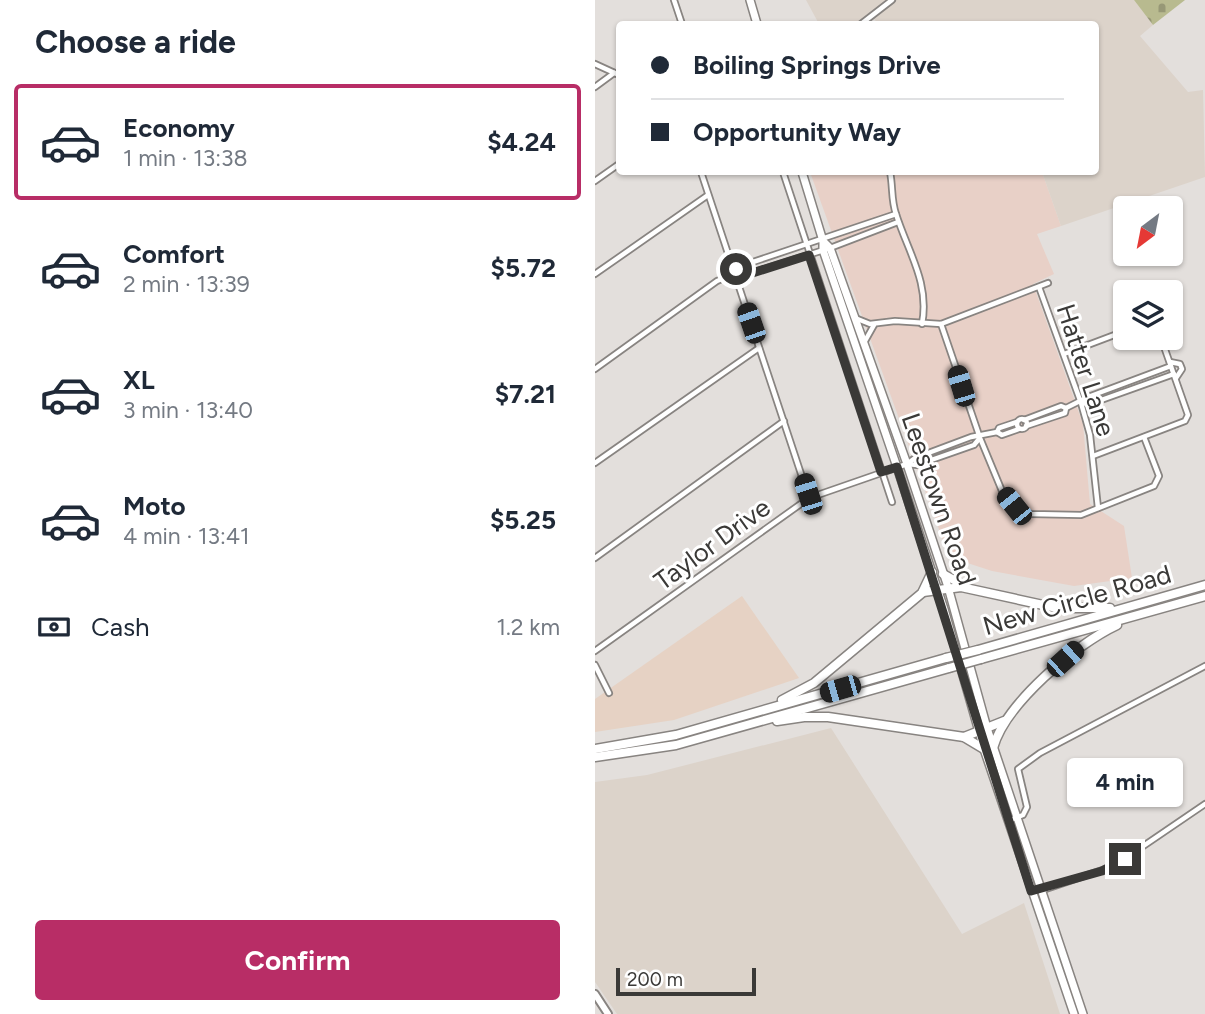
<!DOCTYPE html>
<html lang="en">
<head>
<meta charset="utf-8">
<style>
	body { margin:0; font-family:Figtree,sans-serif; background:#f2f2f3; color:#1f2937; height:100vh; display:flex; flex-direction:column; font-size:26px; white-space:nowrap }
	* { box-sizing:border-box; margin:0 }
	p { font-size:23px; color:#747a83 }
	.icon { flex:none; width:38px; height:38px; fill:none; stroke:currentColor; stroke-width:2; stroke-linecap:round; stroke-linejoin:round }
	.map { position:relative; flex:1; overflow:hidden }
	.side { display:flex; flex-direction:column; background:#fff; width:595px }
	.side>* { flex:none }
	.top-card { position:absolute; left:21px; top:21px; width:483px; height:154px; border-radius:7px; box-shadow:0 2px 5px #0004; display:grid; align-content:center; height:154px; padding:0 35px; background:#fff }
	.needle { width:46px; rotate:212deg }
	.buttons { position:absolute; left:518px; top:196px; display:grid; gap:14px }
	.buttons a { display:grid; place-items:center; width:70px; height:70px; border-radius:7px; background:#fff; box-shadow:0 2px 5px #0004; font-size:35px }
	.scale { position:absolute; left:21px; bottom:18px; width:140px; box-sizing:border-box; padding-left:7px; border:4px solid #3a3937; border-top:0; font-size:19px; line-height:24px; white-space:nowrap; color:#3a3937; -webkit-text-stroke:5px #fff; paint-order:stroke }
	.end { position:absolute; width:32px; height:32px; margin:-16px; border:9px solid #3a3937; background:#fff; box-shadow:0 0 0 4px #fff }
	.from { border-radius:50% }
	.bubble { position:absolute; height:49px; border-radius:7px; background:#fff; box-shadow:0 2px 5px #0004; font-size:23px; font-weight:700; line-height:49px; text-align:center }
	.car { position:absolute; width:21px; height:42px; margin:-21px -10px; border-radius:9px; box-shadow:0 0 5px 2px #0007; background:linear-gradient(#222 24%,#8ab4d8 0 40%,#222 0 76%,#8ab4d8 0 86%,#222 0) }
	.top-card b { display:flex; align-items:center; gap:24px; height:66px; font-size:26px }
	.top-card b+b { border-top:2px solid #e0e1e3 }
	.top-card i { width:18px; height:18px; background:#1f2937 }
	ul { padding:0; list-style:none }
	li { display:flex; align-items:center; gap:21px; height:116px; margin:0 14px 10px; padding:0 21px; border:4px solid transparent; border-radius:7px }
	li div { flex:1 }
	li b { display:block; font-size:26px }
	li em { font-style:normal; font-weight:700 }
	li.active { border-color:#b82d66 }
	li>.icon { width:63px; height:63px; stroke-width:1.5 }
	h2 { padding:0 35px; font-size:32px; line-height:84px }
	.pay { display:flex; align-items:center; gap:18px; height:77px; padding:0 35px; font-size:26px }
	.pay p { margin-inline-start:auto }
	.primary-button { display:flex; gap:14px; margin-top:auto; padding:14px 35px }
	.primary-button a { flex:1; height:80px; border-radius:7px; background:#b82d66; color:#fff; font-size:28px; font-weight:700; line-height:80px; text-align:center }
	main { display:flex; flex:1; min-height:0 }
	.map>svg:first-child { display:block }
</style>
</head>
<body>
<main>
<section class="side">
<h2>Choose a ride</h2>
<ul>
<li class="active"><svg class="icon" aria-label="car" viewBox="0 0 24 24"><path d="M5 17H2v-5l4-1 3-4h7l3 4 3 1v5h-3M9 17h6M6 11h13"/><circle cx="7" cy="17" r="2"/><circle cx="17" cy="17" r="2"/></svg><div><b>Economy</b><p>1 min · 13:38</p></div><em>$4.24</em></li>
<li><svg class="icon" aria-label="car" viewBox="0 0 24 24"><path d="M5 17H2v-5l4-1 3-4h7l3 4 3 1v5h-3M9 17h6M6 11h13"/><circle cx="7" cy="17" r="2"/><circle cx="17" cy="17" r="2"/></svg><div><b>Comfort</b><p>2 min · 13:39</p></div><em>$5.72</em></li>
<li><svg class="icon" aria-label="car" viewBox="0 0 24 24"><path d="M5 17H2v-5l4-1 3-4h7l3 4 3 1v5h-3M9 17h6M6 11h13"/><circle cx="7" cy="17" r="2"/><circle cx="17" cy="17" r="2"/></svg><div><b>XL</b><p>3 min · 13:40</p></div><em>$7.21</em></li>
<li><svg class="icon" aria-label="car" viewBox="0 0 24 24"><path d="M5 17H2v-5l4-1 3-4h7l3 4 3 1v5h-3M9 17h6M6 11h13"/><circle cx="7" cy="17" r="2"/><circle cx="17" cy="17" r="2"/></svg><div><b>Moto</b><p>4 min · 13:41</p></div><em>$5.25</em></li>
</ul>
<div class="pay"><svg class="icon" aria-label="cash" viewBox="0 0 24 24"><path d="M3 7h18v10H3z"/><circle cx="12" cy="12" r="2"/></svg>Cash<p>1.2 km</p></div>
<div class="primary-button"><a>Confirm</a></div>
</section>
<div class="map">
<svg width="610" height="1014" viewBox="0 0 610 1014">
	<defs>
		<pattern id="cemetery-stones" width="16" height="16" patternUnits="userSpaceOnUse" patternTransform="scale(1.75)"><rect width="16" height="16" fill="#b8ba8f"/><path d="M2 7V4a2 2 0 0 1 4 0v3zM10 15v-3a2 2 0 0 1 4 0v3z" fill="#979876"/></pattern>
	</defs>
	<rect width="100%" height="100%" fill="#e3dfdc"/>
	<polygon fill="#e8d0c7" points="215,172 447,172 466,226 442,234 459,274 438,284 488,424 495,504 529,526 537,578 479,586 397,571 354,557"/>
	<g fill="#dcd3ca">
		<polygon points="211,0 539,0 558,25 545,36 593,92 608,90 610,177 466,226 447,172 500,172 500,24 284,24 279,19 272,24 224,24"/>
		<polygon points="236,728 367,934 429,903 465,1014 22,1014 0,982 0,782 52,775"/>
	</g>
	<polygon fill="#e6d2c4" points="147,596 204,678 79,720 0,732 0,699"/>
	<polygon fill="url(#cemetery-stones)" points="539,0 590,0 558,25"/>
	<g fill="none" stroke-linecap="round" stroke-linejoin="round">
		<g stroke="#888481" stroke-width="8">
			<g id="street">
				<polyline points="79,0 87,24"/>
				<polyline points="266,24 297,0"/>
				<polyline points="0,64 24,75"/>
				<polyline points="0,87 19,73"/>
				<polyline points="106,172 214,498"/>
				<polyline points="188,172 297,502"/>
				<path d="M 295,172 C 298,186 296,200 301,214 C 313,252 335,283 327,324"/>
				<polyline points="0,181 24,164"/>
				<polyline points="0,274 113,195"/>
				<polyline points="139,274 147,276 235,248 303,222"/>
				<polyline points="444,287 486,403 495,435 503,508"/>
				<polyline points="260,318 275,324 300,321 346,324 453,283"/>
				<polyline points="346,324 385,438 407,491 419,506 436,514 486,515 559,486 564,476 549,437"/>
				<polyline points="270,341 279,325"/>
				<polyline points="469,354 530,331"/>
				<polyline points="575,362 585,364 587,369 581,378"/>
				<polyline points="0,369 122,281 139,274 143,267 301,214"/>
				<polyline points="487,403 495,404 579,374"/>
				<circle cx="427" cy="424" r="5"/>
				<polyline points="429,420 466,406 471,408 493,397 576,366"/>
				<polyline points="431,426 470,413 471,408"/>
				<polyline points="402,432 407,435 424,429"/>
				<polyline points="384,439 379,445 322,465 312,464 320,458 376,437 402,432 404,428 422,422"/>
				<polyline points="498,456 590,421 593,415 566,338"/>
				<polyline points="0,463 164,348"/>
				<polyline points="0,558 189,421"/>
				<polyline points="0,651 214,498 312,464"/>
				<polyline points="0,665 14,693"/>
				<polyline points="413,821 428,815 432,807 423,769 445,753 610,666"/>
				<polyline points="445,891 519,866 610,804"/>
			</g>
		</g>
		<g stroke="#888481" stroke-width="10">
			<polyline id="secondary" points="0,994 13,1014"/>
		</g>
		<g stroke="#888481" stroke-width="10">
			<g id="primary">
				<polyline points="155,0 162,24"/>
				<polyline points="207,172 228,241 228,250 302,467 349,609 389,749 479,1014"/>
				<polyline points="228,241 235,248 312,464 353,587 392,728 488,1014"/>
			</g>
		</g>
		<g stroke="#888481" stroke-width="11">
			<g id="highway">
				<polyline points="348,574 368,585"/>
				<polyline points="328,592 366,587 462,608 515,608"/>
				<polyline points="383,650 610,585"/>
				<polyline points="386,659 610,596"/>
				<polyline points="187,700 219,683 327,593 337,572"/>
				<polyline points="182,721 209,717 233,717 369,737 389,749"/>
				<polyline points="369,737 409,721"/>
				<path d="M 398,748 C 410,704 481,644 522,625"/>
				<polyline points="0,749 81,735 351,658"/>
				<polyline points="0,757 81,745 354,668"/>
			</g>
		</g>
		<use href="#street" stroke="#fff" stroke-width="4.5"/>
		<use href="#secondary" stroke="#fff" stroke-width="6"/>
		<use href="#primary" stroke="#fff" stroke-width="7"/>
		<use href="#highway" stroke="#fff" stroke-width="8"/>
		<g stroke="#888481" stroke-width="11" stroke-linecap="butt">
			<g id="highway-bridge">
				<polyline points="351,658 383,650"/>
				<polyline points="354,668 386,659"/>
			</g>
		</g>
		<use href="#highway-bridge" stroke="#fff" stroke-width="8"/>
	</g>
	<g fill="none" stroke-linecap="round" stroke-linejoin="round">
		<polyline stroke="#3a3937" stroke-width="9" points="141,269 139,274 148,276 214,255 286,472 302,467 436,891 507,871 530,859"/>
	</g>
	<g text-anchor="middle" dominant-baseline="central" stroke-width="6" stroke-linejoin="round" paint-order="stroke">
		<g font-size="26" fill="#3a3937" stroke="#fff">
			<text transform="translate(491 370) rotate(72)">Hatter Lane</text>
			<text transform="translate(344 499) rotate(71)">Leestown Road</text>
			<text transform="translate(117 544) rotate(-36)">Taylor Drive</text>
			<text transform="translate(482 600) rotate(-16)">New Circle Road</text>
		</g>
	</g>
</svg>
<div class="buttons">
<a><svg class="needle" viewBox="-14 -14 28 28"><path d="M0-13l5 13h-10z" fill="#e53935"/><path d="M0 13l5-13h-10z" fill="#747a83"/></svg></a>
<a><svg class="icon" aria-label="layers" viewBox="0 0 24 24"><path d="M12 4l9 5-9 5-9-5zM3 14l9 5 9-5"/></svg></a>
</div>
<div class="scale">200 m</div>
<i class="end from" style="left:141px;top:269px"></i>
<i class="end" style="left:530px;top:859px"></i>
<div class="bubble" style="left:472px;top:758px;width:116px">4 min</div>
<i class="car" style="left:156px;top:323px;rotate:341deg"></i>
<i class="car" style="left:366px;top:386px;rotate:343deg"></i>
<i class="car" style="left:213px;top:494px;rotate:342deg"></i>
<i class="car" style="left:419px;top:506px;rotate:321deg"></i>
<i class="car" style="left:470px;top:659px;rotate:48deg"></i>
<i class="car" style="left:245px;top:689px;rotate:254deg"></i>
<div class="top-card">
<b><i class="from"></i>Boiling Springs Drive</b>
<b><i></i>Opportunity Way</b>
</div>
</div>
</main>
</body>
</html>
